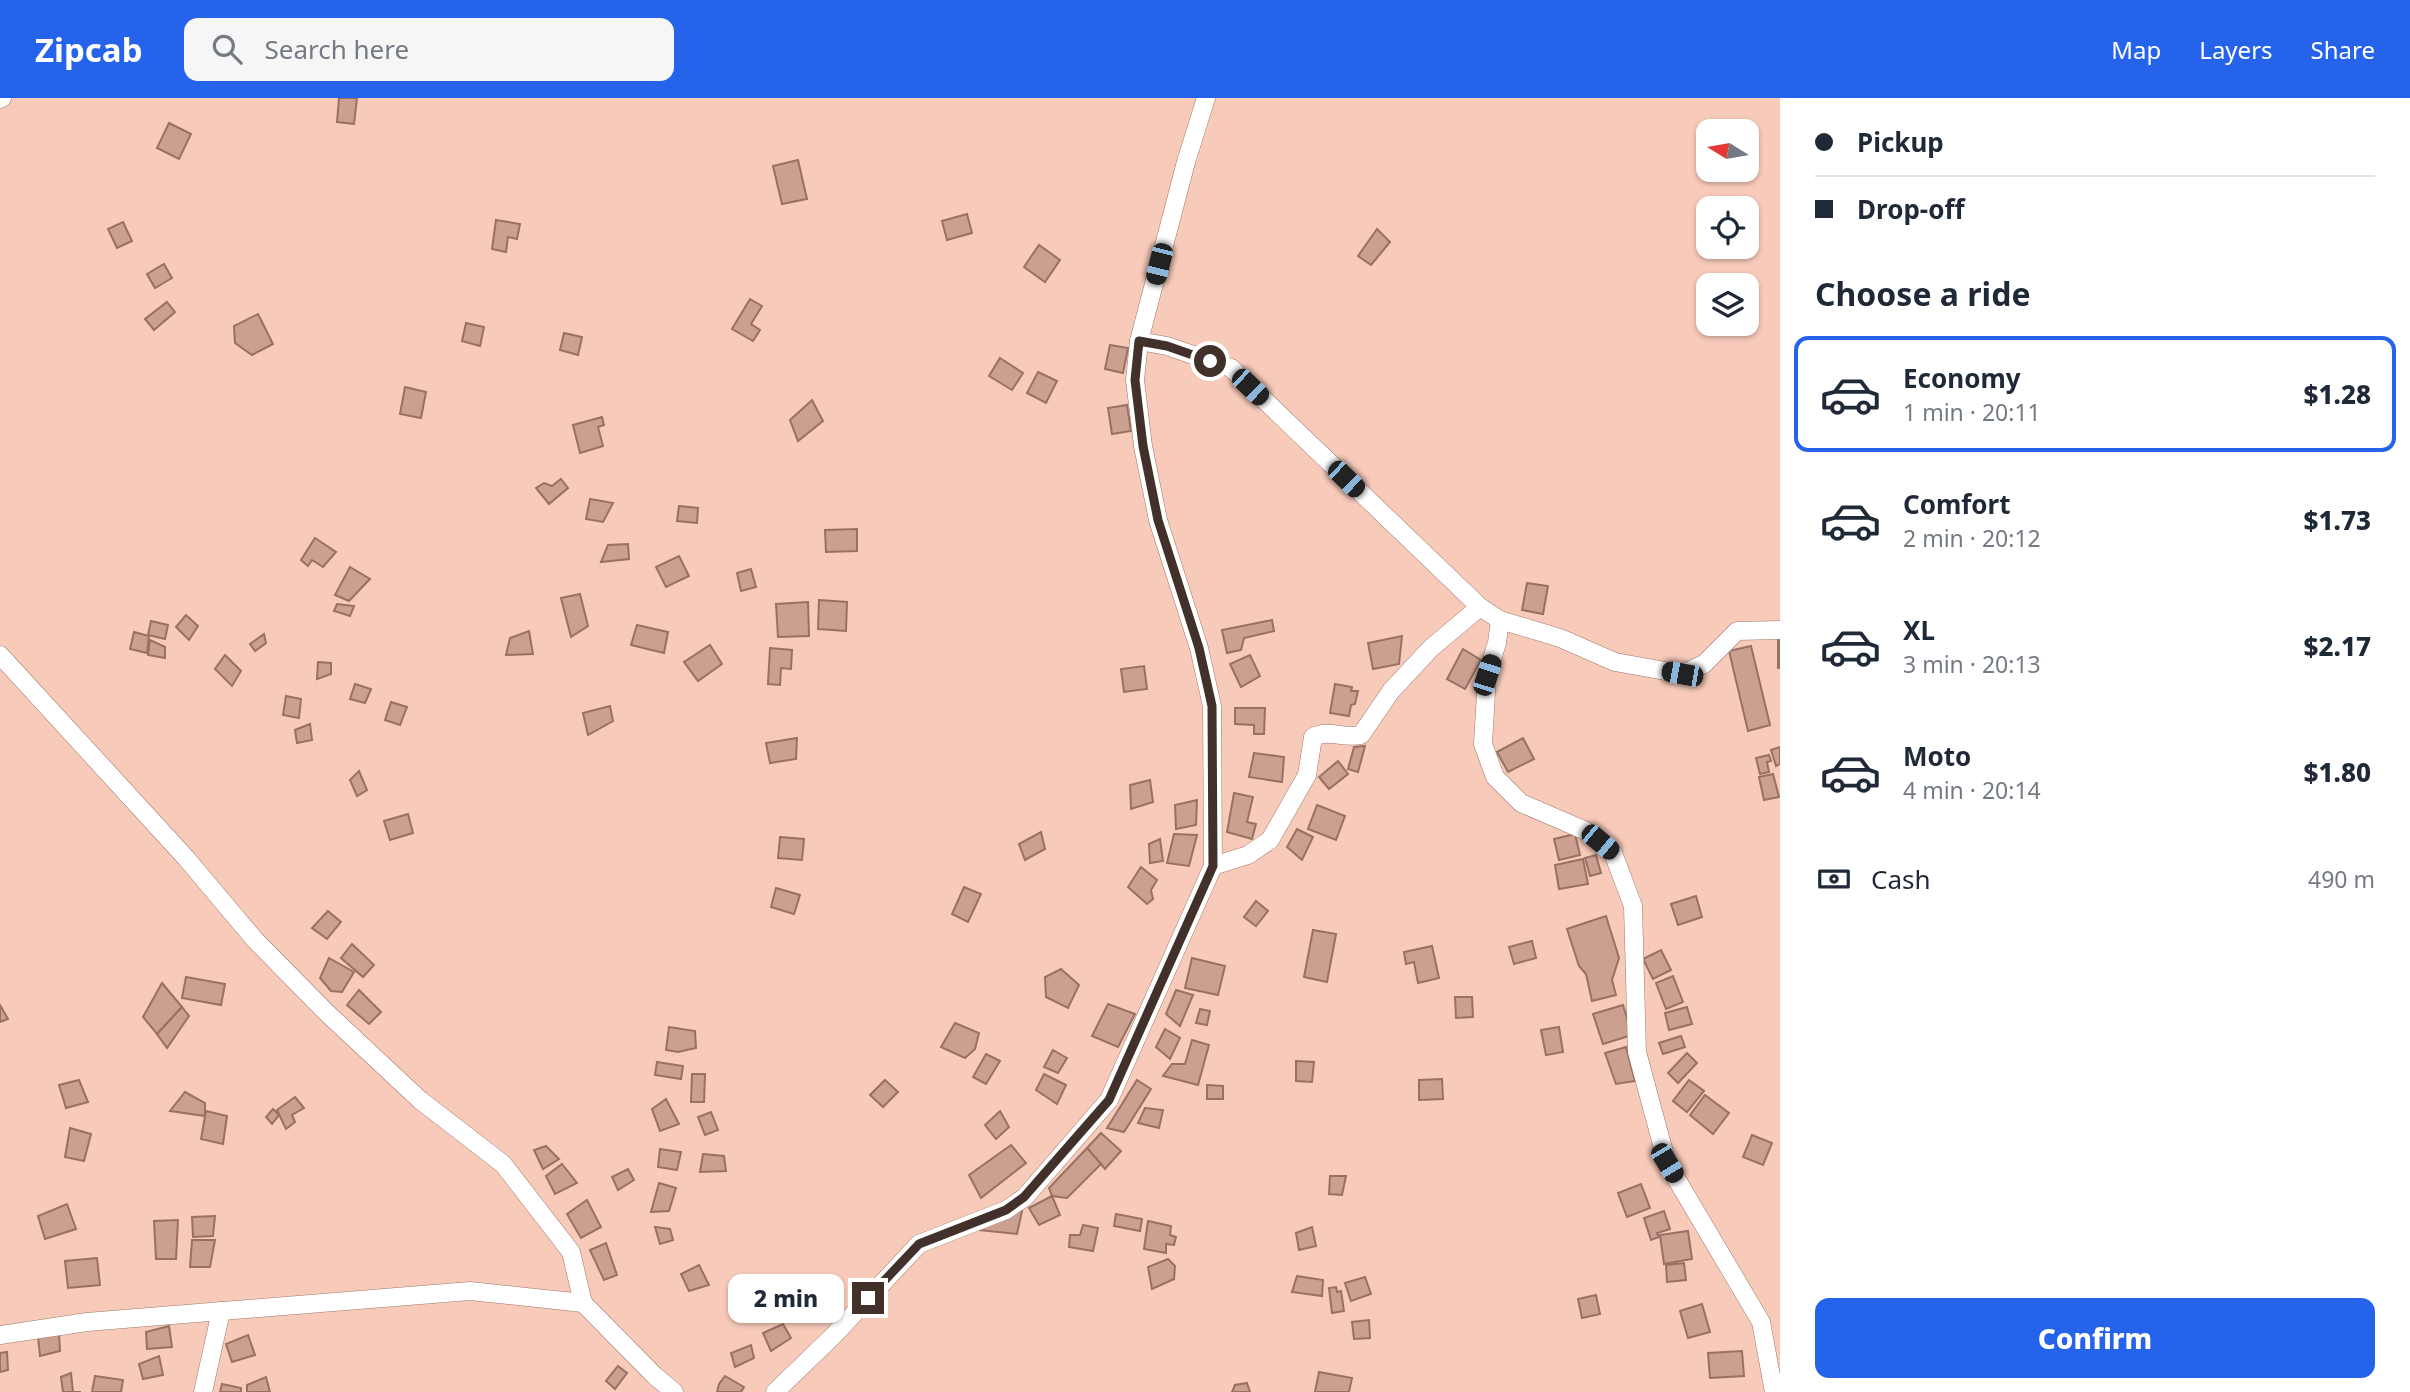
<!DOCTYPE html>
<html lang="en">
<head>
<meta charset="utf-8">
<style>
	body { margin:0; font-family:"Noto Sans",sans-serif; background:#f6f6f7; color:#1f2937; height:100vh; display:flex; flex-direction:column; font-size:26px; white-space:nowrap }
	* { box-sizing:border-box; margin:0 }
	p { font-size:23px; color:#747a83 }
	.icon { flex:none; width:38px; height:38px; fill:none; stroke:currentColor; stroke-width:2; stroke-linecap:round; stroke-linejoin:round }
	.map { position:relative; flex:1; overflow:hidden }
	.details { display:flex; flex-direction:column; background:#fff; width:630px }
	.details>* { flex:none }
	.hud { display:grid; align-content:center; height:154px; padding:0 35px; background:#fff }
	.needle { width:46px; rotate:281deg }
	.controls { position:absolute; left:1696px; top:21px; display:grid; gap:14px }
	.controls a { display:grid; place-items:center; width:63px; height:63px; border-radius:14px; background:#fff; box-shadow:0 2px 5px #0004; font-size:35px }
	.end { position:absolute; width:32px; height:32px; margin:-16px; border:9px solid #42312b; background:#fff; box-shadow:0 0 0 4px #fff }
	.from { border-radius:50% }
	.bubble { position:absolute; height:49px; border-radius:14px; background:#fff; box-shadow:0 2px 5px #0004; font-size:23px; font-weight:800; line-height:49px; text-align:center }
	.car { position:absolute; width:21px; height:42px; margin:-21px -10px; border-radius:9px; box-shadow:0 0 5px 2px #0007; background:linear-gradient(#222 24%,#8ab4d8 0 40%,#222 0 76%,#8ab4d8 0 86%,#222 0) }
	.hud b { display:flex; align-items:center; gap:24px; height:66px; font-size:26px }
	.hud b+b { border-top:2px solid #e0e1e3 }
	.hud i { width:18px; height:18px; background:#1f2937 }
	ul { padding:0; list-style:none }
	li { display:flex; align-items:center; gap:21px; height:116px; margin:0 14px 10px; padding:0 21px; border:4px solid transparent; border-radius:14px }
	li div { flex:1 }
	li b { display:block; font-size:26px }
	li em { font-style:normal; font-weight:800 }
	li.active { border-color:#2563eb }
	li>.icon { width:63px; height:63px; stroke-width:1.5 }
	h2 { padding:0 35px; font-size:32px; line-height:84px }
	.pay { display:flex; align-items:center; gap:18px; height:77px; padding:0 35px; font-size:26px }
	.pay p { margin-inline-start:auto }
	.button { display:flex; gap:14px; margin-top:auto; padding:14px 35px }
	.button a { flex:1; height:80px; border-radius:14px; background:#2563eb; color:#fff; font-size:28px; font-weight:800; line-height:80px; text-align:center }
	header { display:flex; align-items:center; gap:42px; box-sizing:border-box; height:98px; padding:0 35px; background:#2563eb; color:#fff }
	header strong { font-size:33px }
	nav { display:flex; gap:38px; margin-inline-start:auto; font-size:24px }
	.search { width:490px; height:63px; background:#f6f6f7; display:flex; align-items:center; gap:18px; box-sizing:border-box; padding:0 24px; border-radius:14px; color:#747a83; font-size:26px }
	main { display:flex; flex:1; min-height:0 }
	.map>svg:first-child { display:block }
</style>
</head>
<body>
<header>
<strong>Zipcab</strong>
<div class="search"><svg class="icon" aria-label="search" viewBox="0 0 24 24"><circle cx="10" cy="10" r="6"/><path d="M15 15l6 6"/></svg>Search here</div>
<nav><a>Map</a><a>Layers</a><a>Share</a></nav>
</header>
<main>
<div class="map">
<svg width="1780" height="1294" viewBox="0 0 1780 1294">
	<rect width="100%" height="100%" fill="#f7caba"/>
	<g fill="#cba091" stroke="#997163" stroke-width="2">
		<polygon points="339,0 357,0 354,26 337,24"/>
		<polygon points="169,25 191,36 179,61 157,50"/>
		<polygon points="798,62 807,101 782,106 773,68"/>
		<polygon points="967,116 972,135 947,142 942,123"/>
		<polygon points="496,122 520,126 517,141 508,139 506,154 492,151"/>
		<polygon points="123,124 132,143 117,150 108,131"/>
		<polygon points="1377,131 1390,144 1371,167 1358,158"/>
		<polygon points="1039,147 1060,162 1045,184 1024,169"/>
		<polygon points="164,166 172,180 155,190 147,176"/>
		<polygon points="750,201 762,208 751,226 760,232 753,243 732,231"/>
		<polygon points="167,204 175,214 154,232 145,221"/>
		<polygon points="258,216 273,246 252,257 235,245 234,228"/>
		<polygon points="466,225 484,229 480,248 462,243"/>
		<polygon points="564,235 582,239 578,257 560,252"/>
		<polygon points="1110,247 1128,250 1123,275 1105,271"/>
		<polygon points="1000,260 1023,275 1012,292 989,278"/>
		<polygon points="1038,274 1057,283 1046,305 1027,295"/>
		<polygon points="405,289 426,294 421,320 400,316"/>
		<polygon points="812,302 823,323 798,343 790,322"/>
		<polygon points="1127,307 1131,333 1112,336 1108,310"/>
		<polygon points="602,319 604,327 598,329 603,348 580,355 573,327"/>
		<polygon points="561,381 568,390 549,406 536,390 544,385 552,388"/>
		<polygon points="590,401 613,405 603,424 586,421"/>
		<polygon points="679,408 698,410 697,425 677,423"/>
		<polygon points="857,431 857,453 826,454 825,432"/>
		<polygon points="315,440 336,454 323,469 312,462 308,468 301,462"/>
		<polygon points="628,446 629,461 601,464 608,447"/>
		<polygon points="679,458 689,478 666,489 656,469"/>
		<polygon points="350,469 370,481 349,503 335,497"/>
		<polygon points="751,471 756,489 741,493 737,475"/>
		<polygon points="1527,485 1548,488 1543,516 1522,512"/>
		<polygon points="580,496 588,528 571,539 561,500"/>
		<polygon points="819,502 847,504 846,533 818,531"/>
		<polygon points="808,504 809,538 778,539 776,506"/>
		<polygon points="337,506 354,508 350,518 334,513"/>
		<polygon points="186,517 198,528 189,542 176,529"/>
		<polygon points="1272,522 1274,533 1244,540 1241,552 1227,555 1222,532"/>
		<polygon points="151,523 168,527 165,541 148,537"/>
		<polygon points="637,527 668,534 664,555 631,547"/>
		<polygon points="529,533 533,556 506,557 510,540"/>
		<polygon points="134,534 149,538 147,555 130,551"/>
		<polygon points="264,536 266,545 255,553 250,546"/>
		<polygon points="1402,538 1399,566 1373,571 1368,545"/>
		<rect x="1778" y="540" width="2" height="30"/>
		<polygon points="150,542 165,549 165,560 148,557"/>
		<polygon points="710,547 722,566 698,583 684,564"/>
		<polygon points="1751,548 1770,627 1748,633 1729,553"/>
		<polygon points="770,550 792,552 791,571 781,570 780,587 768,586"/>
		<polygon points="1463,551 1481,562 1465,591 1447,581"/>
		<polygon points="225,557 241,573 232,588 215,571"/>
		<polygon points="1250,557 1260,578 1241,589 1230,566"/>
		<polygon points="318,564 331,565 331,576 317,581"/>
		<polygon points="1144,568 1147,591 1124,594 1121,571"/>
		<polygon points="355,586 371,591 365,605 350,601"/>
		<polygon points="1335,586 1352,589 1351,593 1358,593 1355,606 1351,607 1349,618 1330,615"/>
		<polygon points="286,598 301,601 299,620 283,617"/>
		<polygon points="391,604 407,609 400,627 385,622"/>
		<polygon points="610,608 613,623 588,637 583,615"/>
		<polygon points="1235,610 1265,610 1264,636 1254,636 1254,627 1235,626"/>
		<polygon points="310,626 312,642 297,645 295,632"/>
		<polygon points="797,640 796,661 770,665 766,645"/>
		<polygon points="1523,640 1534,661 1508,674 1497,654"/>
		<polygon points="1365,648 1358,674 1348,671 1354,649"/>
		<polygon points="1780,649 1780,666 1776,668 1771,652"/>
		<polygon points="1254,655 1284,659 1282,684 1249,679"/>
		<polygon points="1769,657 1771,663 1767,664 1769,674 1760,676 1756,660"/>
		<polygon points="1338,663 1348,676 1329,691 1319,679"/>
		<polygon points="359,673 367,692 357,698 350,682"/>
		<polygon points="1773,676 1779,699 1764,702 1759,679"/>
		<polygon points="1150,682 1153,704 1131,711 1130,687"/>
		<polygon points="1234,695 1253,699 1247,724 1256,726 1252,741 1227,734"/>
		<polygon points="1197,702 1196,727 1176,731 1175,707"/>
		<polygon points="1317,707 1345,718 1336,742 1308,731"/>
		<polygon points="408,716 413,735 390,742 384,723"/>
		<polygon points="1297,731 1313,739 1302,762 1287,749"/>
		<polygon points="1041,734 1045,751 1025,762 1019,746"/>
		<polygon points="1174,736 1197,737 1189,768 1167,765"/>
		<polygon points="1575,736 1580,757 1559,762 1554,741"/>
		<polygon points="780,739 804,741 802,762 778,760"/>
		<polygon points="1160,741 1163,763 1150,765 1149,746"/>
		<polygon points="1596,757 1601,775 1590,778 1585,760"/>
		<polygon points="1583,761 1588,786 1559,791 1555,767"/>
		<polygon points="1141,769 1157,782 1151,792 1153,801 1147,806 1128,789"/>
		<polygon points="964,789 981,796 968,824 952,816"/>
		<polygon points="776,790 800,797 794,816 771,809"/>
		<polygon points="1696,798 1702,819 1678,827 1671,806"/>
		<polygon points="1256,803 1268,813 1256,828 1244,819"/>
		<polygon points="328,813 341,824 327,841 312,830"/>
		<polygon points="1606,818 1619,860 1612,882 1616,897 1592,903 1586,876 1579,868 1567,831"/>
		<polygon points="1313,832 1336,836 1327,884 1304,879"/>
		<polygon points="1532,843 1536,860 1514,866 1509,849"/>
		<polygon points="352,846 374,867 363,879 341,860"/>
		<polygon points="1432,848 1439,880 1418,885 1414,864 1406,866 1404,854"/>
		<polygon points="1661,852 1671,872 1653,881 1643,861"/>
		<polygon points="329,860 354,874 342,894 331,893 320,880"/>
		<polygon points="1192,860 1225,868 1218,897 1185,890"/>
		<polygon points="1061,871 1079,887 1068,910 1046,899 1045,879"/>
		<polygon points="1673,878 1683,904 1666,911 1656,885"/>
		<polygon points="186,879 225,886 221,907 182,900"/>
		<polygon points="162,885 182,909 157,936 143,919"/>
		<polygon points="359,892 381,914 369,926 347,907"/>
		<polygon points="1176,892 1193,897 1180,928 1166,916"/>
		<polygon points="1455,899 1472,899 1473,919 1456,920"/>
		<polygon points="1108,906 1135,916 1118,949 1092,938"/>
		<polygon points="0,907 8,921 0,924"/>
		<polygon points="1623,907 1632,937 1603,946 1593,916"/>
		<polygon points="182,909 189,918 167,950 157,936"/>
		<polygon points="1687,909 1692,926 1669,932 1665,915"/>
		<polygon points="1200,911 1210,913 1207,927 1196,925"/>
		<polygon points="955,925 979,935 975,951 965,960 941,949"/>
		<polygon points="669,929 695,933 696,950 678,954 666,952"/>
		<polygon points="1559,929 1563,954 1546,957 1541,932"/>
		<polygon points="1165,931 1180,940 1170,961 1156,949"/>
		<polygon points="1681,938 1685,949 1663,956 1659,945"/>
		<polygon points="1192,942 1209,947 1198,987 1163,978 1172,966 1185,966"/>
		<polygon points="1626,949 1635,983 1616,986 1605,955"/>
		<polygon points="1053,952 1067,960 1058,975 1044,969"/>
		<polygon points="1687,955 1697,965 1678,985 1668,975"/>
		<polygon points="986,956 1000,963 986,986 973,979"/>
		<polygon points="1296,963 1314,964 1312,984 1296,983"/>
		<polygon points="657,964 683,968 681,981 655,977"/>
		<polygon points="692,976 705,976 704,1004 691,1004"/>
		<polygon points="1044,976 1066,987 1057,1006 1036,992"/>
		<polygon points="1442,981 1443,1001 1419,1002 1419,982"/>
		<polygon points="79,982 88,1004 66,1010 59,987"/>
		<polygon points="885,982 898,994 883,1009 870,997"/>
		<polygon points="1137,982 1151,991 1124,1034 1107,1030"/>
		<polygon points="1689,982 1704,993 1687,1014 1673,1003"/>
		<polygon points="1207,987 1223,988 1223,1001 1207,1001"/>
		<polygon points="185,994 205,1005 205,1018 170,1013"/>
		<polygon points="1705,997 1729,1015 1713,1036 1690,1017"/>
		<polygon points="295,999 304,1010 292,1017 295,1024 286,1031 277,1012"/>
		<polygon points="666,1001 679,1026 660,1033 652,1011"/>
		<polygon points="1145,1010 1163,1012 1159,1030 1138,1025"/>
		<polygon points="273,1011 279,1017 272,1026 266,1019"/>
		<polygon points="206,1013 227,1018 223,1046 201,1041"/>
		<polygon points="1000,1013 1009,1029 996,1041 985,1027"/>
		<polygon points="711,1014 718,1032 705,1037 698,1019"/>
		<polygon points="70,1030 91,1036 84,1063 65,1059"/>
		<polygon points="1101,1035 1121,1053 1105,1071 1087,1050"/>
		<polygon points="1752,1037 1772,1045 1763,1067 1743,1059"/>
		<polygon points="1011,1047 1026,1065 981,1100 969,1077"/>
		<polygon points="546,1048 559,1061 543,1071 534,1052"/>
		<polygon points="1087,1050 1101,1066 1067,1100 1052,1098 1049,1090"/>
		<polygon points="660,1051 681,1054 677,1072 658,1069"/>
		<polygon points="703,1056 724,1058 726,1073 700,1074"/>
		<polygon points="562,1066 577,1085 555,1096 546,1078"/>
		<polygon points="628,1071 634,1082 618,1092 612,1079"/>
		<polygon points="1330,1078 1346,1078 1342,1097 1329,1096"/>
		<polygon points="659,1085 676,1090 669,1113 651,1114"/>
		<polygon points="1641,1086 1650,1110 1627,1119 1618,1095"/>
		<polygon points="1052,1098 1060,1117 1039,1127 1029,1110"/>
		<polygon points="587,1102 601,1129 581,1140 567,1116"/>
		<polygon points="67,1106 76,1131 45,1141 38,1118"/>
		<polygon points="1010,1111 1022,1113 1017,1136 979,1132"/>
		<polygon points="1664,1113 1670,1131 1657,1135 1659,1139 1651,1142 1644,1120"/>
		<polygon points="1116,1116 1142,1121 1140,1133 1114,1128"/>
		<polygon points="215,1118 213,1138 193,1139 192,1119"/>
		<polygon points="178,1122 176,1161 156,1161 154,1123"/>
		<polygon points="1148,1123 1171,1128 1170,1137 1176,1139 1174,1147 1166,1146 1166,1155 1144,1151"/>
		<polygon points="1083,1127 1098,1130 1093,1153 1069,1149 1070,1137 1080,1137"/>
		<polygon points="655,1129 670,1131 673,1142 660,1146"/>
		<polygon points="1312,1129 1316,1148 1299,1152 1296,1135"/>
		<polygon points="1688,1133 1692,1161 1664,1166 1660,1137"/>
		<polygon points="192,1142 215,1142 210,1169 190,1169"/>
		<polygon points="606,1145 617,1177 604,1182 590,1152"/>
		<polygon points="97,1160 100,1187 68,1190 65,1163"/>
		<polygon points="1168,1161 1175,1168 1174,1181 1152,1191 1148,1169"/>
		<polygon points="1684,1165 1686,1182 1667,1184 1666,1167"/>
		<polygon points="699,1167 709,1187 689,1193 681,1176"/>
		<polygon points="1297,1178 1323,1182 1322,1198 1292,1194"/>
		<polygon points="1365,1179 1371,1196 1351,1203 1345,1185"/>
		<polygon points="1336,1189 1337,1194 1341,1193 1344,1213 1332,1215 1329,1190"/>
		<polygon points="1596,1197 1600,1216 1582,1220 1578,1201"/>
		<polygon points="1702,1206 1710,1234 1688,1240 1680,1213"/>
		<polygon points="1369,1222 1370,1240 1354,1241 1352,1224"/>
		<polygon points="783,1226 791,1240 771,1253 763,1235"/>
		<polygon points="169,1228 172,1249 147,1251 146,1234"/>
		<polygon points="59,1235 60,1253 40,1258 38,1238"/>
		<polygon points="248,1237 255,1257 232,1264 226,1246"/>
		<polygon points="751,1247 754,1260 735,1269 731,1255"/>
		<polygon points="1742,1253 1744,1278 1710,1280 1708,1255"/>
		<polygon points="7,1254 8,1272 0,1274 0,1255"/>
		<polygon points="159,1258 163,1277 143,1281 139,1266"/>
		<polygon points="618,1268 627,1275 615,1291 606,1283"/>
		<polygon points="1319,1274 1352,1280 1349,1294 1315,1294"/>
		<polygon points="71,1275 73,1294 81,1294 63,1294 61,1279"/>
		<polygon points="95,1278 123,1282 121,1294 92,1294"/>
		<polygon points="725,1278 744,1289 741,1294 717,1294 719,1286"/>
		<polygon points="266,1279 270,1294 247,1294 247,1287"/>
		<polygon points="1247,1285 1250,1294 1232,1294 1235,1287"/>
		<polygon points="222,1286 241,1290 241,1294 220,1294"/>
	</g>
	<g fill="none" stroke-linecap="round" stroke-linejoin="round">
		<g stroke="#a07869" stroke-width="19">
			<g id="street">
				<polyline points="0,1 2,0"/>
				<polyline points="1139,243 1167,248 1231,270 1480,509 1500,522 1560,540 1615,564 1682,576 1704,566 1737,533 1780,532"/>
				<polyline points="1500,522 1497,545 1487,577 1483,646 1495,679 1521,705 1586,733 1613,755 1633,808 1637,954 1667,1065 1761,1224 1774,1294"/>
				<polyline points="0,557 186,760 255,842 328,916 420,1002 503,1066 571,1154 583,1205"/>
				<path d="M 1213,768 L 1248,757 L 1270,742 L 1307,677 L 1313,639 C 1330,631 1343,641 1361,637 L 1391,593 L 1431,550 L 1480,509"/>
				<polyline points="0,1237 87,1224 470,1193 583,1205 655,1278 674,1294"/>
				<polyline points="203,1294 221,1213"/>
				<polyline points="775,1294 835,1236 919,1146 1006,1112 1025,1099 1109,1002 1213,768 1212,608 1199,550 1158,422 1143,348 1135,282 1139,243 1186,64 1206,0"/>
			</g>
		</g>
		<use href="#street" stroke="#fff" stroke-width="18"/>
	</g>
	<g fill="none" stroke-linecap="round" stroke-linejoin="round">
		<polyline stroke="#42312b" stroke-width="9" points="868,1200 919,1146 1006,1112 1024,1099 1109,1002 1213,768 1212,608 1199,550 1158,422 1143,348 1135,282 1139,243 1167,248 1210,263"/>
	</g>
</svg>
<div class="controls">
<a><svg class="needle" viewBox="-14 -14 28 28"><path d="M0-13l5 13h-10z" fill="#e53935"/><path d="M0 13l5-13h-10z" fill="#747a83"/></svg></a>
<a><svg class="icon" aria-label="locate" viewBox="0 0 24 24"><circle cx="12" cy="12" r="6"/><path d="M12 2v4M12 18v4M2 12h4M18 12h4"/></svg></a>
<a><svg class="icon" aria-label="layers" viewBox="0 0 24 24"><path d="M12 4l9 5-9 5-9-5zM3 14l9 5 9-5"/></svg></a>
</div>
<i class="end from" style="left:1210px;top:263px"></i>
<i class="end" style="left:868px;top:1200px"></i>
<div class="bubble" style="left:728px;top:1176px;width:116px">2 min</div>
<i class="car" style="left:1159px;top:166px;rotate:194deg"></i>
<i class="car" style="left:1250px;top:289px;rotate:134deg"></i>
<i class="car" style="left:1346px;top:381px;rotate:134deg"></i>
<i class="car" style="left:1682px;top:576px;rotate:280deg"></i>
<i class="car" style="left:1487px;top:577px;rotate:18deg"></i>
<i class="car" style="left:1600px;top:744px;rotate:130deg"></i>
<i class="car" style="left:1667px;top:1065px;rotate:149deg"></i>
</div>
<section class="details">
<div class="hud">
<b><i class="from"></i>Pickup</b>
<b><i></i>Drop-off</b>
</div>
<h2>Choose a ride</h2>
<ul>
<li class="active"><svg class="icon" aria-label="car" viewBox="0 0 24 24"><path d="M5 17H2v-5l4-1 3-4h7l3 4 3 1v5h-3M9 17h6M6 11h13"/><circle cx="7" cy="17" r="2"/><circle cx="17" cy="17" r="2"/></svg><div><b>Economy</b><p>1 min · 20:11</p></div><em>$1.28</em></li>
<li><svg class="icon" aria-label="car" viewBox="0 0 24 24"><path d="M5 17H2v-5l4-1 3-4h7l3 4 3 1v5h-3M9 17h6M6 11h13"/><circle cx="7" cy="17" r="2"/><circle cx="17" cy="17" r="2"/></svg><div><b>Comfort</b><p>2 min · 20:12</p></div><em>$1.73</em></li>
<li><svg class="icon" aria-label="car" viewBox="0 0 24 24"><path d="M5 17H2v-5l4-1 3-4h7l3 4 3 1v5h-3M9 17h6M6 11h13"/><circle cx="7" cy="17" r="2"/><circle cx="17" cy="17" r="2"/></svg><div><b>XL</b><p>3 min · 20:13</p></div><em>$2.17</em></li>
<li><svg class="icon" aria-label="car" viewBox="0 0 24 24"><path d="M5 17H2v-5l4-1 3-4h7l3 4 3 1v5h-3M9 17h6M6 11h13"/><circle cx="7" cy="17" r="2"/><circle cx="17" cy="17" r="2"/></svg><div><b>Moto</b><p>4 min · 20:14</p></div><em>$1.80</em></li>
</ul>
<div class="pay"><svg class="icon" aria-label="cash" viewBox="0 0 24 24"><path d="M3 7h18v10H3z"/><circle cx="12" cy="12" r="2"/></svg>Cash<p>490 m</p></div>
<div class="button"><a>Confirm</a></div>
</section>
</main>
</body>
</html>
